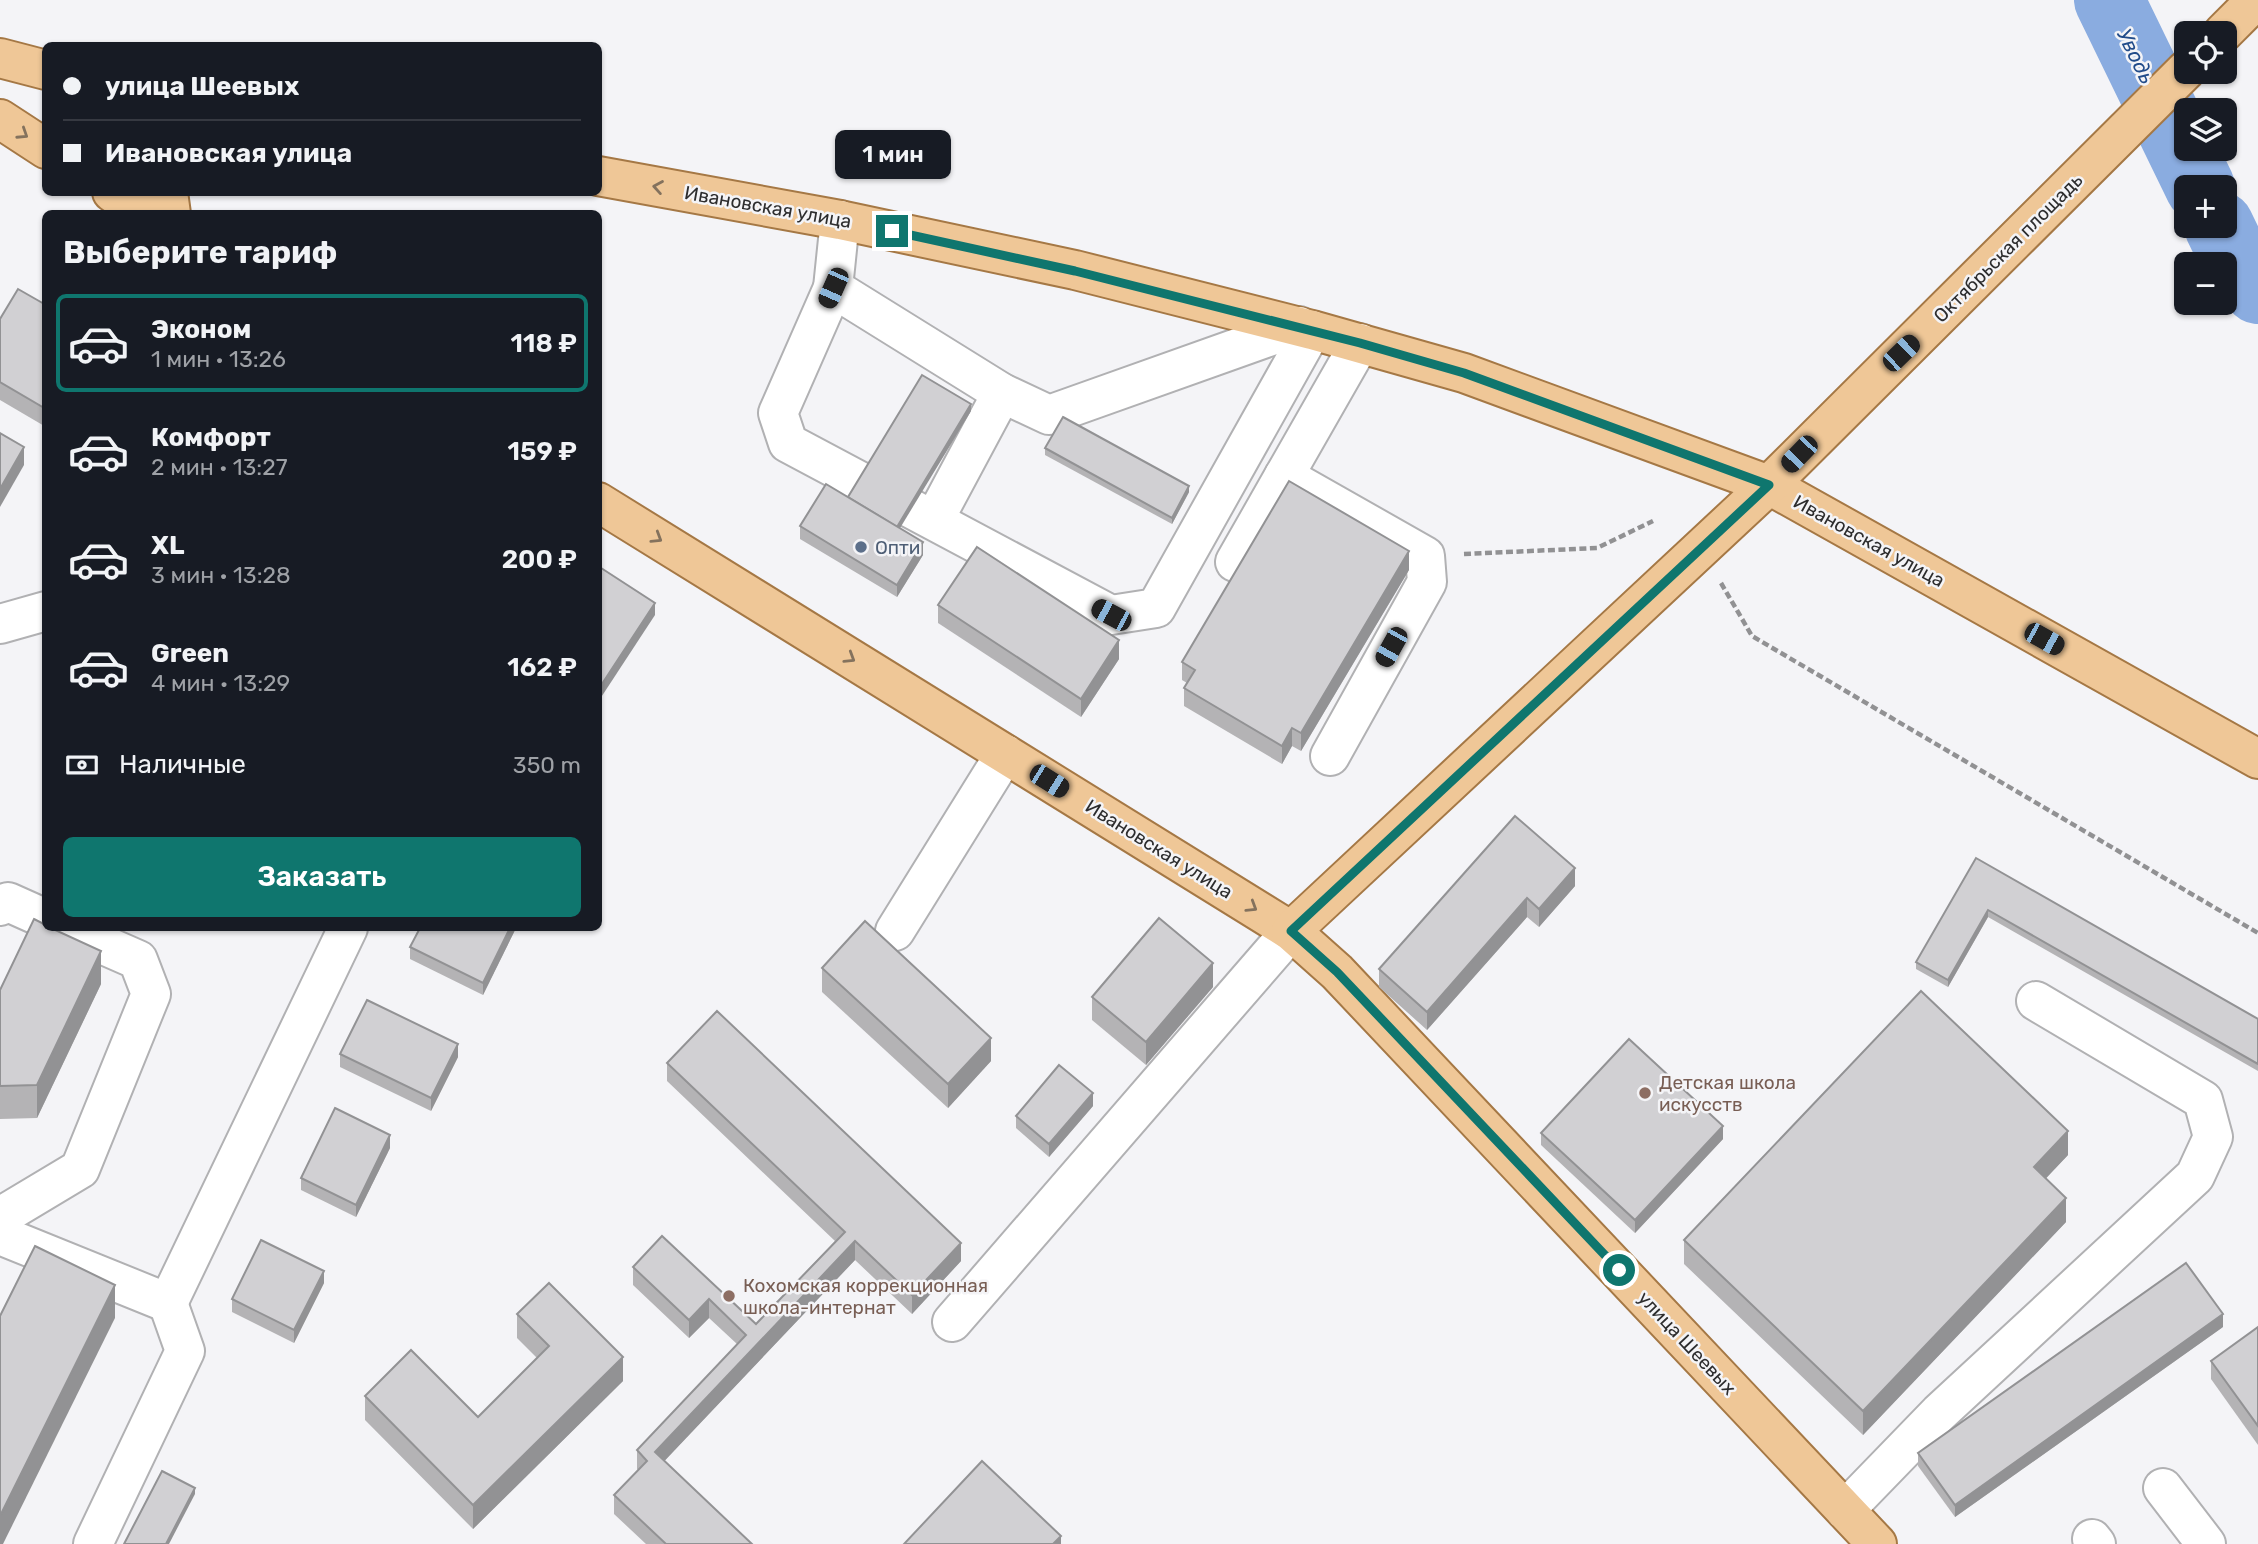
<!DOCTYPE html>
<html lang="ru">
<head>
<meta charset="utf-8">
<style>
	body { margin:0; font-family:Rubik,sans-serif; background:#20242c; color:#f1f3f6; height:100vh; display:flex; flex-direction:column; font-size:26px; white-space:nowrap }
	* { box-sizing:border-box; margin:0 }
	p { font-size:23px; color:#9ea1a6 }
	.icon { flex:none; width:38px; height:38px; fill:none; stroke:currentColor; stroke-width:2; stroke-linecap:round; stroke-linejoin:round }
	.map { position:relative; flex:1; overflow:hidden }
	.panel { position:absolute; left:42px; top:210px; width:560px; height:721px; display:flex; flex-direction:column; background:#171b24; border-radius:10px; box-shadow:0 2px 5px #0004 }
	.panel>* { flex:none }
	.top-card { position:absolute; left:42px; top:42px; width:560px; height:154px; border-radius:10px; box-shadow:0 2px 5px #0004; display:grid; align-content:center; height:154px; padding:0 21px; background:#171b24 }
	.controls { position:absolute; left:2174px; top:21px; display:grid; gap:14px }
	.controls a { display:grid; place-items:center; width:63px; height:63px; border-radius:10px; background:#171b24; box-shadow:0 2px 5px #0004; font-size:35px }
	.end { position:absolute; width:32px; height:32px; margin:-16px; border:9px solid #0f766e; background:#fff; box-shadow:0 0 0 4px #fff }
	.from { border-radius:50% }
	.bubble { position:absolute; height:49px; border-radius:10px; background:#171b24; box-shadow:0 2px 5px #0004; font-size:23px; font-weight:600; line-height:49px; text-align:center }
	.car { position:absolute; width:21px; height:42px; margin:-21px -10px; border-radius:9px; box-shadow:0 0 5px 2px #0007; background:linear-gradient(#222 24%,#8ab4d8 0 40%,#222 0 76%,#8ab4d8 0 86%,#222 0) }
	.top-card b { display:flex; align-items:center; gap:24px; height:66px; font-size:26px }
	.top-card b+b { border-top:2px solid #363941 }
	.top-card i { width:18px; height:18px; background:#f1f3f6 }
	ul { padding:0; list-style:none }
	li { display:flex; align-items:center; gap:21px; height:98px; margin:0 14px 10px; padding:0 7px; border:4px solid transparent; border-radius:10px }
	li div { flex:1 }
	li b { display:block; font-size:26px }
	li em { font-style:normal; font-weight:600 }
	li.current { border-color:#0f766e }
	li>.icon { width:63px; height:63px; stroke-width:1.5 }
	h2 { padding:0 21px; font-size:32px; line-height:84px }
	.pay { display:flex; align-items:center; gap:18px; height:77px; padding:0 21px; font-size:26px }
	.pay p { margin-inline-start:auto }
	.button { display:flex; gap:14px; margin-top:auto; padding:14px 21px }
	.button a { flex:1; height:80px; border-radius:10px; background:#0f766e; color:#fff; font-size:28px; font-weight:600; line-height:80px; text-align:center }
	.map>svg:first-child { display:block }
</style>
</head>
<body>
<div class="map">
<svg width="2258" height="1544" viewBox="0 0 2258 1544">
	<rect width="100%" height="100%" fill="#f4f4f7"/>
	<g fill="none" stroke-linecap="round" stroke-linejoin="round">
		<g stroke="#8aace0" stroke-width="70">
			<polyline points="2109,0 2200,187"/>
			<polyline points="2219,226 2236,261 2258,289"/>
		</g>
		<g stroke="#b1b1b3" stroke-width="42">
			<g id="minor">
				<polyline points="840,220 833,288 1002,393 1049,415 1299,326"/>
				<polyline points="833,288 778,413 788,443 1111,615 1156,608 1312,330"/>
				<polyline points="934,520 1002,393"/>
				<polyline points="1235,562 1284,476"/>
				<polyline points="0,624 46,611"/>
				<polyline points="1330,756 1427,582 1425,556 1284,476 1360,343"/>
				<polyline points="0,906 8,902 46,919"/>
				<polyline points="895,931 1005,754"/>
				<polyline points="0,1217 80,1169 151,994 138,960 65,928"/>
				<polyline points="0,1235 168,1303 348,928"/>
				<polyline points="952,1322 1291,931"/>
				<polyline points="2163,1488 2206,1544"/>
				<polyline points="1845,1510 1939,1413 2195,1176 2213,1137 2203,1100 2036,1001"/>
				<polyline points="2092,1539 2096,1544"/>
				<polyline points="93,1544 185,1351 168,1303"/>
			</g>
		</g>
		<g stroke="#a57845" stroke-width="42">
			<g id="major">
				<polyline points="2223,33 2256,0"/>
				<polyline points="0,58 46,70"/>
				<polyline points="0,119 46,149"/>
				<polyline points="598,176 840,220 1075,270 1312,330 1464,373 1769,485 2258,759"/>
				<polyline points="112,192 144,214"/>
				<polyline points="168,192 171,214"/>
				<polyline points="598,502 1291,931 1337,972 1877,1544"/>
				<polyline points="1291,931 1769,485 2186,70"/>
			</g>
		</g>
		<g stroke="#919193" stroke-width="4.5" stroke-dasharray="7 3.5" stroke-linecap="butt">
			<polyline points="1464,554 1597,548 1653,521"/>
			<polyline points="1721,583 1752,636 2258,933"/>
		</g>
		<use href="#minor" stroke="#fff" stroke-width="38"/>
		<use href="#major" stroke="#efc797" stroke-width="38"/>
	</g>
	<g fill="#b4b3b5">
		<polygon points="46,305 46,427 0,400 0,319"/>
		<polygon points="971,411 899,528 923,555 897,597 800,539 800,526 848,497"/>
		<polygon points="1045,448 1189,492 1172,524 1045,455"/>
		<polygon points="1409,570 1301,751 1292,746 1282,764 1184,706 1184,688 1187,683 1182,680 1182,662"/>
		<polygon points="938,605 1119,659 1081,717 938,623"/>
		<polygon points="1515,816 1575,886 1539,927 1527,917 1427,1030 1379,987 1379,969"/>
		<polygon points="1976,858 2258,1019 2258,1071 1988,917 1948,987 1916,969 1916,962"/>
		<polygon points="516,928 483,995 410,959 410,947"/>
		<polygon points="822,968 991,1061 948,1108 822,992"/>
		<polygon points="101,984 37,1118 0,1119 0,990"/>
		<polygon points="1213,987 1146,1065 1092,1020 1092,997"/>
		<polygon points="340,1054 458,1057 431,1111 340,1067"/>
		<polygon points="667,1063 961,1261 912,1314 855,1260 664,1461 752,1544 646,1544 614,1514 614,1495 638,1470 637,1469 637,1450 737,1344 709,1318 689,1338 633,1285 633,1267 662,1236 756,1324 835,1241 667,1081"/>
		<polygon points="1093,1106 1049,1157 1016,1128 1016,1116"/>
		<polygon points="1541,1133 1723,1139 1635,1233 1541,1145"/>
		<polygon points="390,1148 356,1217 301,1190 301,1178"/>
		<polygon points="2068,1155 2046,1178 2066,1222 1863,1435 1684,1264 1684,1240"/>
		<polygon points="324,1283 294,1343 232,1312 232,1299"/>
		<polygon points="517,1314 623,1381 473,1529 365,1420 365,1396 478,1417 537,1358 517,1338"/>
		<polygon points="2223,1327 1955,1517 1918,1466 1918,1453"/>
		<polygon points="2258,1327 2258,1445 2211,1379 2211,1361"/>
	</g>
	<g fill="#929294">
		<polygon points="971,404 971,411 894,538 894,531"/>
		<polygon points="24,447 24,465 0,507 0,489"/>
		<polygon points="1189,486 1189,492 1172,524 1172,518"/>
		<polygon points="923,542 923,555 897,597 897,585"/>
		<polygon points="1409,551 1409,570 1301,751 1301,733"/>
		<polygon points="655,603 655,615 598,702 598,690"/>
		<polygon points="1119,640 1119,659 1081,717 1081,699"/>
		<polygon points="1292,728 1292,746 1282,764 1282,746"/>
		<polygon points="1575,868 1575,886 1539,927 1539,909"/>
		<polygon points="1527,898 1527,917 1427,1030 1427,1012"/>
		<polygon points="1988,910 1988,917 1948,987 1948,980"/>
		<polygon points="510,928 516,928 483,995 483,983"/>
		<polygon points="101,951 101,984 37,1118 37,1085"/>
		<polygon points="1213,963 1213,987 1146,1065 1146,1042"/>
		<polygon points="991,1038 991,1061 948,1108 948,1084"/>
		<polygon points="458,1044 458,1057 431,1111 431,1098"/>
		<polygon points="1093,1093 1093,1106 1049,1157 1049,1144"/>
		<polygon points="1723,1126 1723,1139 1635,1233 1635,1220"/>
		<polygon points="2068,1131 2068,1155 2034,1191 2034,1167"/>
		<polygon points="390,1135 390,1148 356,1217 356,1205"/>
		<polygon points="2066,1198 2066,1222 1863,1435 1863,1411"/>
		<polygon points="855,1241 855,1260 655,1471 655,1452"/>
		<polygon points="961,1243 961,1261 912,1314 912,1295"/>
		<polygon points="324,1271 324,1283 294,1343 294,1330"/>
		<polygon points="115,1285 115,1318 3,1544 0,1544 0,1516"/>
		<polygon points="709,1299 709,1318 689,1338 689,1320"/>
		<polygon points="2223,1314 2223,1327 1955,1517 1955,1505"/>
		<polygon points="623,1357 623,1381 473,1529 473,1505"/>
		<polygon points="195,1488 195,1494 169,1544 166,1544"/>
		<polygon points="1061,1536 1061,1544 1053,1544"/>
	</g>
	<g fill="#d1d0d3" stroke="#929294" stroke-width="2">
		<polygon points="18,289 46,305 46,409 0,382 0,319"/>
		<polygon points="922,375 971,404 897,527 848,497"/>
		<polygon points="1063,417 1189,486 1172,518 1045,448"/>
		<polygon points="0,433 24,447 0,489"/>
		<polygon points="1289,481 1409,551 1301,733 1292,728 1282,746 1184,688 1195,670 1182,662"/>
		<polygon points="826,484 923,542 897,585 800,526"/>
		<polygon points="977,547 1119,640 1081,699 938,605"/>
		<polygon points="598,566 655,603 598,690"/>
		<polygon points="1515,816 1575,868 1539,909 1527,898 1427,1012 1379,969"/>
		<polygon points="1976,858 2258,1019 2258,1064 1988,910 1948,980 1916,962"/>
		<polygon points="1159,918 1213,963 1146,1042 1092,997"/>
		<polygon points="34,919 46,925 46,928 51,928 101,951 37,1085 0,1086 0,990"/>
		<polygon points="865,921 991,1038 948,1084 822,968"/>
		<polygon points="420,928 510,928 483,983 410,947"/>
		<polygon points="1921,991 2068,1131 2034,1167 2066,1198 1863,1411 1684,1240"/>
		<polygon points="367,1000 458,1044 431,1098 340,1054"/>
		<polygon points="717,1011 961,1243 912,1295 855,1241 655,1452 752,1544 666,1544 614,1495 647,1461 637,1450 746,1335 709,1299 689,1320 633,1267 662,1236 756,1324 845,1232 667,1063"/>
		<polygon points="1629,1039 1723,1126 1635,1220 1541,1133"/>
		<polygon points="1059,1065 1093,1093 1049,1144 1016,1116"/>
		<polygon points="335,1108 390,1135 356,1205 301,1178"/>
		<polygon points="261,1240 324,1271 294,1330 232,1299"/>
		<polygon points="35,1246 115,1285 0,1516 0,1316"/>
		<polygon points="2186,1263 2223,1314 1955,1505 1918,1453"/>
		<polygon points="549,1283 623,1357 473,1505 365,1396 411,1350 478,1417 549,1346 517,1314"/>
		<polygon points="2258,1327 2258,1426 2211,1361"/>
		<polygon points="982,1461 1061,1536 1053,1544 904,1544"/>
		<polygon points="162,1471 195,1488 166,1544 124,1544"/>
	</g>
	<defs><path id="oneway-chevron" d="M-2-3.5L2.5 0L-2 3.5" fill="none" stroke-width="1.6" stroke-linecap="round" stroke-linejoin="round" transform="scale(1.75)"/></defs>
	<g stroke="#84725d">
		<use href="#oneway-chevron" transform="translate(23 134) rotate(33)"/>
		<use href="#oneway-chevron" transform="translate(658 187) rotate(-170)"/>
		<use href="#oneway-chevron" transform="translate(657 538) rotate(32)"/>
		<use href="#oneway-chevron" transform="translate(850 658) rotate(32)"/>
		<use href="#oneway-chevron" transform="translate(1252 907) rotate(32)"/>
	</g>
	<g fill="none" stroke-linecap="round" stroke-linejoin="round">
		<polyline stroke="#0f766e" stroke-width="9" points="892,231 1075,271 1360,343 1464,373 1769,485 1291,931 1337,972 1619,1270"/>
	</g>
	<circle fill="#5c6f8a" stroke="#f4f4f7" stroke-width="2.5" cx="861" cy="547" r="7"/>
	<g fill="#8d6e63" stroke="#f4f4f7" stroke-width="2.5">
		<circle cx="1645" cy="1093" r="7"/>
		<circle cx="729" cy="1296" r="7"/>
	</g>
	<g text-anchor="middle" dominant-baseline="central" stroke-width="5" stroke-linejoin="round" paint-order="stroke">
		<g font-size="19" fill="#2d2d2e" stroke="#f4f4f7">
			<text transform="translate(768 207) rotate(10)">Ивановская улица</text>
			<text transform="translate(2008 248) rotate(-45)">Октябрьская площадь</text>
			<text transform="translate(1869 541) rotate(29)">Ивановская улица</text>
			<text transform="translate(1159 849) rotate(32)">Ивановская улица</text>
			<text transform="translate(1687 1343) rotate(47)">улица Шеевых</text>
		</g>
		<g font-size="19" fill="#4e5e75" stroke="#f4f4f7" text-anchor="start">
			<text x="875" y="547">Опти</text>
		</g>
		<g font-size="19" fill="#785e54" stroke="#f4f4f7" text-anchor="start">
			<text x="1659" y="1082">Детская школа<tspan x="1659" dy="22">искусств</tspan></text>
			<text x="743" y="1285">Кохомская коррекционная<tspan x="743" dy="22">школа-интернат</tspan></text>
		</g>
		<g font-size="21" font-style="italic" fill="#224c8a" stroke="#f4f4f7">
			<text transform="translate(2136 56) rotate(64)">Уводь</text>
		</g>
	</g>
</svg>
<div class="controls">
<a><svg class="icon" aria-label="locate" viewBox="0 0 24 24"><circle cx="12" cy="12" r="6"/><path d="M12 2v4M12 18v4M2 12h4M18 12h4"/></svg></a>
<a><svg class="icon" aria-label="layers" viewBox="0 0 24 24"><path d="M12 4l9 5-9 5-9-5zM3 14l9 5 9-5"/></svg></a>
<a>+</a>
<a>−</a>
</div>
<i class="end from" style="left:1619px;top:1270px"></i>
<i class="end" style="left:892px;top:231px"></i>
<div class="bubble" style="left:835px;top:130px;width:116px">1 мин</div>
<i class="car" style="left:833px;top:288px;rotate:204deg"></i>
<i class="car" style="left:1901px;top:353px;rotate:46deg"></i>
<i class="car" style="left:1799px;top:454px;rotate:224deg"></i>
<i class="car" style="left:1111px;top:615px;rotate:298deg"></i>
<i class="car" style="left:2044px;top:639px;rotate:119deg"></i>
<i class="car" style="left:1391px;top:647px;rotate:209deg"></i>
<i class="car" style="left:1049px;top:781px;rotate:122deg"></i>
<div class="top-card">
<b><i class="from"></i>улица Шеевых</b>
<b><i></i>Ивановская улица</b>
</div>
<section class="panel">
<h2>Выберите тариф</h2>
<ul>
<li class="current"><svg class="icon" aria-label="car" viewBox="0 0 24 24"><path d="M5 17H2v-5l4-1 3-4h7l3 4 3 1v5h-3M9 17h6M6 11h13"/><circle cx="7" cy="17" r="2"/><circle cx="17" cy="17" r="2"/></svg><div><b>Эконом</b><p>1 мин · 13:26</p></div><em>118 ₽</em></li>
<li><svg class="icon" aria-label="car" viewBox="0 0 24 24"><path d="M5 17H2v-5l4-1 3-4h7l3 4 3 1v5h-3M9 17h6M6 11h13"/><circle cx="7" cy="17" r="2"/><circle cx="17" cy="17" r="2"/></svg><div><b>Комфорт</b><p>2 мин · 13:27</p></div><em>159 ₽</em></li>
<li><svg class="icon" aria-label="car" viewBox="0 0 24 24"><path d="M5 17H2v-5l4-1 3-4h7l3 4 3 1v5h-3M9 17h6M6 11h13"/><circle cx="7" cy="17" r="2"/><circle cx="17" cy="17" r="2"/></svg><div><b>XL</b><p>3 мин · 13:28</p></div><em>200 ₽</em></li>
<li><svg class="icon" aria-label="car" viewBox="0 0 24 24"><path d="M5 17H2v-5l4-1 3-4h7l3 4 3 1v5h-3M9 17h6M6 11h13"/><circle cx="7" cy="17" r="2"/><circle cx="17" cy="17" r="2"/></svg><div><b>Green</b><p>4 мин · 13:29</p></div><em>162 ₽</em></li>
</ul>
<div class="pay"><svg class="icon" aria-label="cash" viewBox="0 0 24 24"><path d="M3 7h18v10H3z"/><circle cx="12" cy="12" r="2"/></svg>Наличные<p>350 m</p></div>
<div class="button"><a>Заказать</a></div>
</section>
</div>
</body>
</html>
